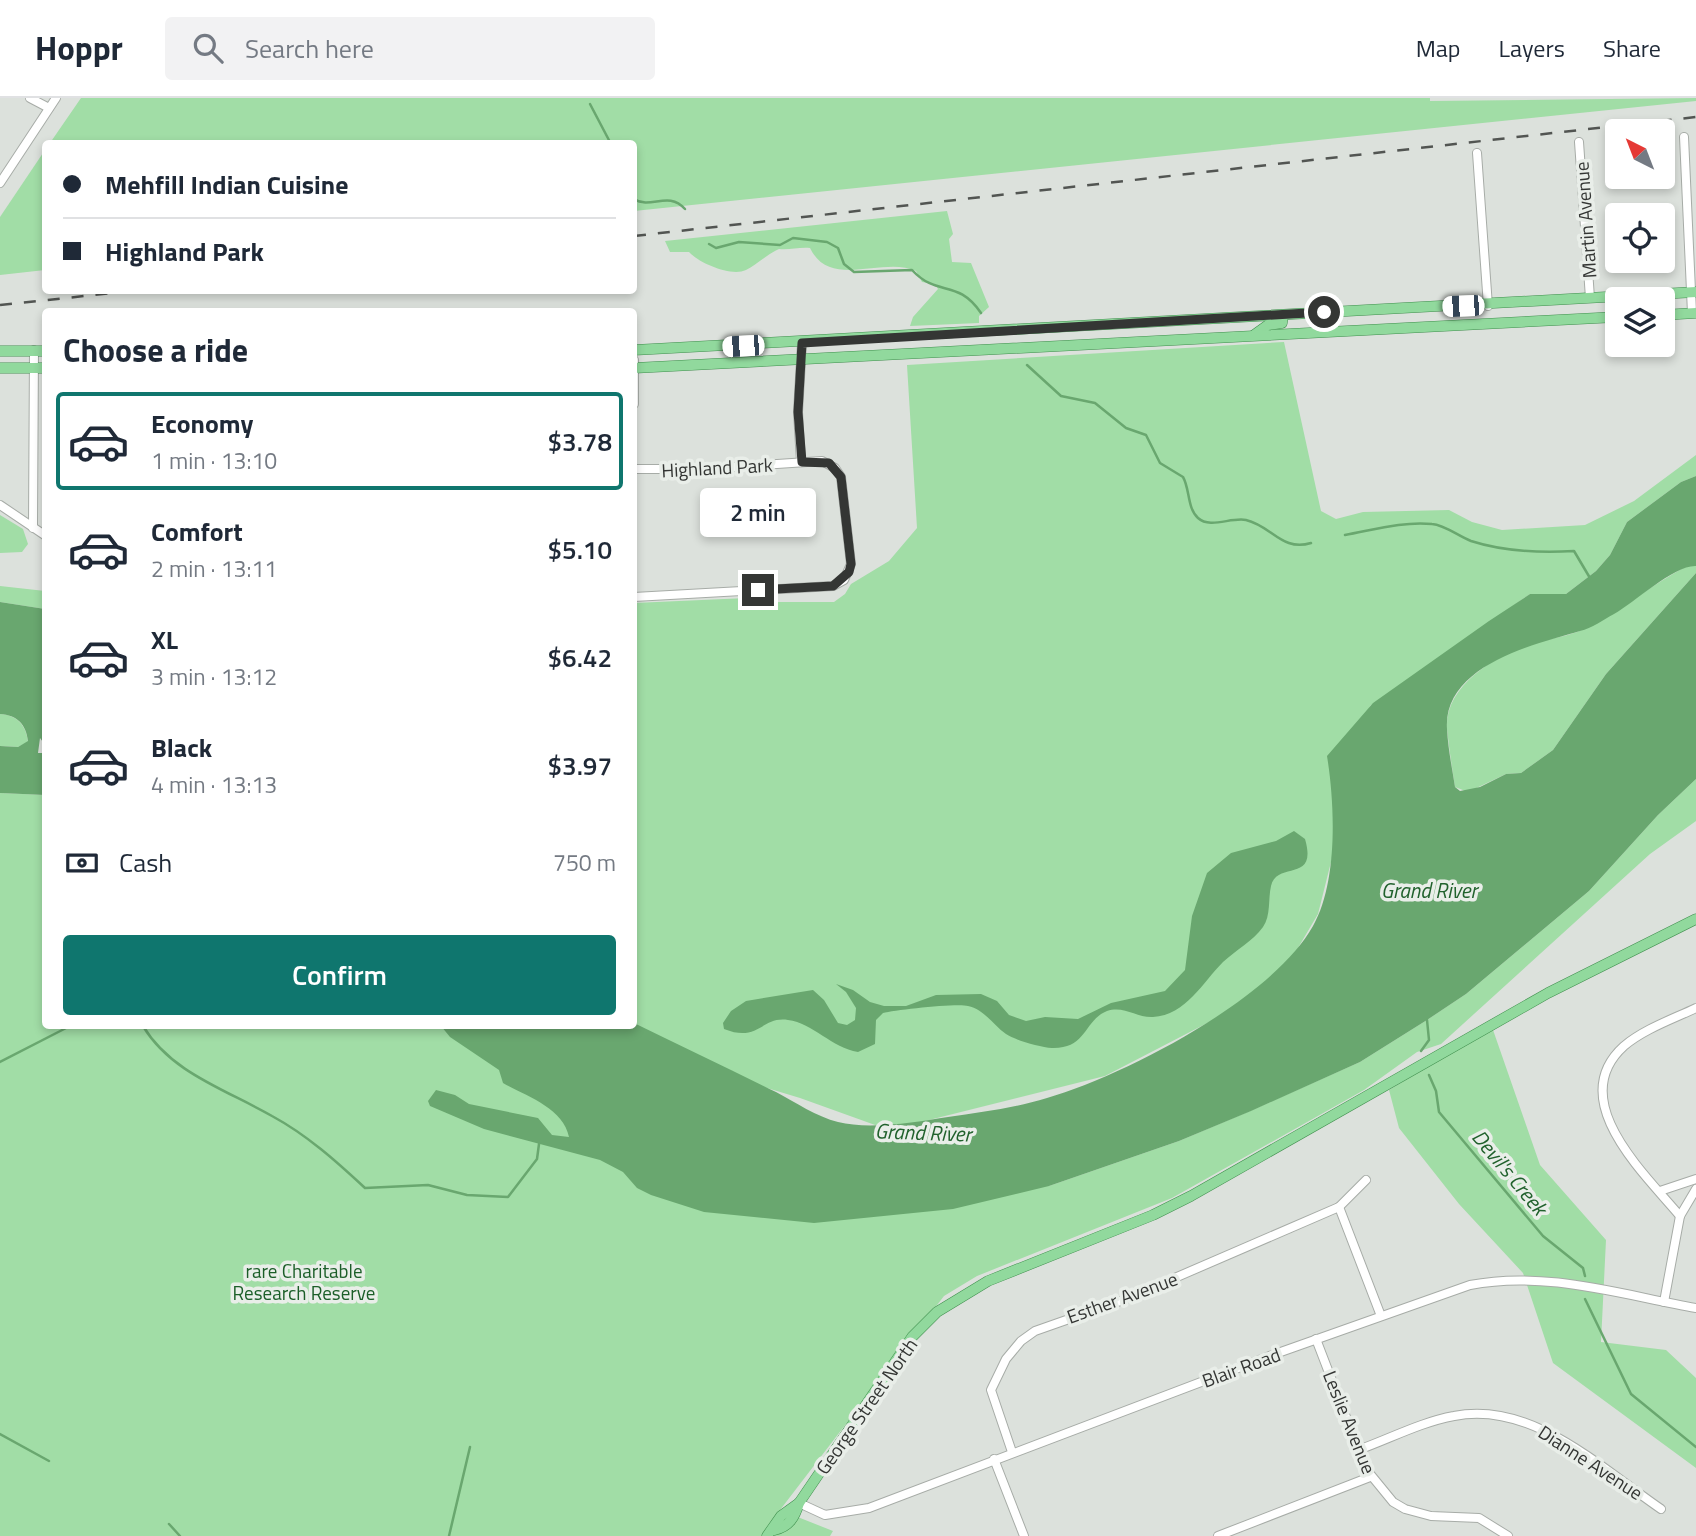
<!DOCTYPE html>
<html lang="en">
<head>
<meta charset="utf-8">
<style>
	body { margin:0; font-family:"Titillium Web",sans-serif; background:#f2f2f3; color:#1f2937; height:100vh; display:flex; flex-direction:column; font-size:26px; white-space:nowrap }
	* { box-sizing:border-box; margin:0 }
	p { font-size:23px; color:#747a83 }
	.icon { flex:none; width:38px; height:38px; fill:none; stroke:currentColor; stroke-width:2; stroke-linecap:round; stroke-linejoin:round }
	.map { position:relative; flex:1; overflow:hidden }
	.details { position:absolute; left:42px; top:210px; width:595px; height:721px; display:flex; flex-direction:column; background:#fff; border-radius:7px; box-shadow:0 4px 10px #0003 }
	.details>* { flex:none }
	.banner { position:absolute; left:42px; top:42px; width:595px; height:154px; border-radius:7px; box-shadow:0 4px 10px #0003; display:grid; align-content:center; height:154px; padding:0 21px; background:#fff }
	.needle { width:46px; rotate:318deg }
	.buttons { position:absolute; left:1605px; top:21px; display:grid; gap:14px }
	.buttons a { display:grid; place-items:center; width:70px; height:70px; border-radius:7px; background:#fff; box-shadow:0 4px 10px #0003; font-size:35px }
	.end { position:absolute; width:32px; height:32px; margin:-16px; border:9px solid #343634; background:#fff; box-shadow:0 0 0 4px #fff }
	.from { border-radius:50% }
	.bubble { position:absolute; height:49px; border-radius:7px; background:#fff; box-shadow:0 4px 10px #0003; font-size:23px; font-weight:600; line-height:49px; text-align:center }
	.car { position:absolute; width:21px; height:42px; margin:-21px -10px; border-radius:9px; box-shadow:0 0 5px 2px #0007; background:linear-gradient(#fff 24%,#345 0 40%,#fff 0 76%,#345 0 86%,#fff 0) }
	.banner b { display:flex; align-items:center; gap:24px; height:66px; font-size:26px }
	.banner b+b { border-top:2px solid #e0e1e3 }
	.banner i { width:18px; height:18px; background:#1f2937 }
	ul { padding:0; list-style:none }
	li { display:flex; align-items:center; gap:21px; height:98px; margin:0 14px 10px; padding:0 7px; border:4px solid transparent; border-radius:7px }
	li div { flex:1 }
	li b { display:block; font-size:26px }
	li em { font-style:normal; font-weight:600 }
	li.on { border-color:#0f766e }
	li>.icon { width:63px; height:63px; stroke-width:1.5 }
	h2 { padding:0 21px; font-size:32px; line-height:84px }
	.pay { display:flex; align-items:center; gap:18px; height:77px; padding:0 21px; font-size:26px }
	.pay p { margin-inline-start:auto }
	.button { display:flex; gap:14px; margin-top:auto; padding:14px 21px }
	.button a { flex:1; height:80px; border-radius:7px; background:#0f766e; color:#fff; font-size:28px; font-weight:600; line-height:80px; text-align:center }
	header { display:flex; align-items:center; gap:42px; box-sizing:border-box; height:98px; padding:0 35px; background:#fff; border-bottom:2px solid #e0e1e3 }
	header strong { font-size:33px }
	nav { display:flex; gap:38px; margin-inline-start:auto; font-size:24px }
	.search { width:490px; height:63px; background:#f2f2f3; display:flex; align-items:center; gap:18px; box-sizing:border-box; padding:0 24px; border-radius:7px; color:#747a83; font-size:26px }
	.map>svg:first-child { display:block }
</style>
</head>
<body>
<header>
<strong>Hoppr</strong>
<div class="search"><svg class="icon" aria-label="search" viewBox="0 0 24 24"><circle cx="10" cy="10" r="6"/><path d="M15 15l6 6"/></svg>Search here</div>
<nav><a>Map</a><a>Layers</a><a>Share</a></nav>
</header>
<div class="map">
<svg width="1696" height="1438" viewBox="0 0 1696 1438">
	<rect width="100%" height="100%" fill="#dce1dc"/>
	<g fill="#a1dda6">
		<polygon points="81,0 1430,0 1430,3 1696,0 1696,3 634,113 634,46 50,45"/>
		<polygon points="45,52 45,172 0,177 0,119"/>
		<path d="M 947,113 L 953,136 L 949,141 L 952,164 L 971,165 L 989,209 L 979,218 L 979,225 L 910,228 L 913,219 L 938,191 L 935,186 L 922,184 L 916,173 C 883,158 830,192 810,150 C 799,149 790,152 779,151 C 767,156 757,167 746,172 C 731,179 699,165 689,154 L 670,154 L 665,143 Z"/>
		<polygon points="1284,244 1321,413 1336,421 1363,414 1449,412 1472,424 1502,432 1585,427 1634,403 1696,357 1696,378 1681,384 1627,424 1610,457 1596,473 1566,496 1530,496 1370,608 1318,816 1295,855 1244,906 1105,978 889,1032 800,1000 658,957 634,928 634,505 770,499 770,504 834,504 845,496 851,486 889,463 917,430 907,267"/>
		<polygon points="0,417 23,431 28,446 22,454 0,455"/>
		<path d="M 1689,467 L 1696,468 L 1696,475 L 1606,576 L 1553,652 L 1521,675 L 1506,676 L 1468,694 L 1455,689 C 1452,670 1449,650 1447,631 C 1444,587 1497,557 1532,545 C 1549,540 1568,539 1584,531 C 1621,513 1652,486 1689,467 Z"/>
		<polygon points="0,488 45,493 45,511 0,504"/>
		<path d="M 0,616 C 17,617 26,627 28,644 L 18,649 L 0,648 Z"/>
		<polygon points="1696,681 1696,723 1650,756 1441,946 1417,954 1364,992 1172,1100 977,1178 944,1198 780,1412 833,1433 830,1438 0,1438 0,695 45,697 46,928 453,928 1049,1088 1179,1043 1250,1013 1360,964 1427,922 1466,896 1589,793 1658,717"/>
		<polygon points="1492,929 1540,1067 1606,1142 1601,1244 1666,1252 1696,1280 1696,1370 1553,1265 1523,1175 1459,1106 1399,1030 1389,992"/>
	</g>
	<g fill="#69a76f">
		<path d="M 1696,378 L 1696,468 C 1674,467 1634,505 1614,516 C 1603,522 1592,530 1580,533 C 1536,546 1443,567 1447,631 C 1448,650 1452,670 1455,689 L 1460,693 L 1480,689 L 1506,676 L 1521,675 L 1553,652 L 1606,576 L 1696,475 L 1696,681 L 1658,717 L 1589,793 L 1466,896 L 1427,922 L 1360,964 L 1251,1013 L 1179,1043 L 1049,1088 L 953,1111 L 814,1125 L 704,1114 L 651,1097 L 637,1090 L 623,1074 L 600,1062 L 484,1031 L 430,1008 L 428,1003 L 436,992 L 455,997 L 469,1006 L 538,1020 L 552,1037 L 569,1039 C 563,1009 525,998 503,985 L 499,972 L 450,939 L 441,928 L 634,928 L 634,925 C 681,948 729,971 776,994 C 795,1004 817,1019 838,1024 C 869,1032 917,1024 948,1019 C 981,1014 1015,1010 1047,1000 C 1126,977 1272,901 1313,828 C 1338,784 1335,707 1327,658 L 1373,605 L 1489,523 L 1530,496 L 1566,496 L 1596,473 L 1610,457 L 1627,424 L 1681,384 Z"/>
		<path d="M 0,504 L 45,511 L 45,647 L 40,640 L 38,655 L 45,655 L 45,697 L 0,695 L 0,648 L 18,649 L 28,643 C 26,626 17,617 0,616 Z"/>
		<path d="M 1294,733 L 1305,741 C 1318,786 1277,762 1271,788 C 1268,801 1271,818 1263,829 C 1253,843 1236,852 1223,864 C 1203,884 1186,917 1153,919 C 1137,920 1124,907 1107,913 C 1084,922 1087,951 1052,950 C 1040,949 1017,943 1006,936 C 993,927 984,911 968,908 C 957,905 895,912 883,915 L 876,922 L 875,946 L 858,954 C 832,950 813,925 788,922 C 761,918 759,945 724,931 L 723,925 L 731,913 L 746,903 L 813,892 L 824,902 L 838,925 L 847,927 L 855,922 L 856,910 L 846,894 L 836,886 L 853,892 L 870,904 L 884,908 L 906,908 L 936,897 L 981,896 L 997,903 L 1009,917 L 1026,923 L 1045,919 L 1078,921 L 1111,905 L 1165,893 L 1185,872 L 1192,818 L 1207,775 L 1231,755 L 1276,743 Z"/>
	</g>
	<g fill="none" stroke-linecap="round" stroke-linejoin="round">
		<g stroke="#69a76f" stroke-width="2.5">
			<polyline points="590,6 611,46"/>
			<path d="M 634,101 C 651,112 668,92 685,111"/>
			<path d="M 709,146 L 716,150 L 739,144 L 780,147 L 793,140 L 827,144 L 838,150 L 844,166 L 854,174 L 912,172 C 938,200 957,180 981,215"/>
			<path d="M 1027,267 L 1061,298 L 1095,305 L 1126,330 L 1146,337 L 1160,365 L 1183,379 C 1190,391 1187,410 1198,420 C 1210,431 1231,419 1246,422 C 1272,428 1282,454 1311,445"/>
			<path d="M 1345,437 C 1373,432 1403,423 1432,426 C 1445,427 1458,438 1471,443 C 1505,454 1539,455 1574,453 L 1590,480"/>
			<path d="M 143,928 C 171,975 227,992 272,1018 C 307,1037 336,1063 365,1090 L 428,1087 L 467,1097 L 508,1099 L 537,1061 L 539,1046"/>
			<polyline points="1421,953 1429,942 1427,922"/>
			<polyline points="0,964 70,928"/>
			<polyline points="1429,977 1436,993 1439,1014 1543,1138 1583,1170 1585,1178"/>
			<polyline points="1585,1201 1631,1296 1696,1349"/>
			<polyline points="0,1336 49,1363"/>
			<polyline points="169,1426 180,1438"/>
			<polyline points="449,1438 470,1349"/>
		</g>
		<g stroke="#a7aca7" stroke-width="10">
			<g id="minor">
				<polyline points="30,0 49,10"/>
				<polyline points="1684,39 1692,215"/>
				<polyline points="1579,44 1590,200"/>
				<polyline points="1477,55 1488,208"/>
				<polyline points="0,85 56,0"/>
				<polyline points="634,262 634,306"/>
				<polyline points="801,364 798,314 802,245"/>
				<polyline points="634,371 704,371 822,363 835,370 841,379 851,466 844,482 833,488 634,499"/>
				<polyline points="0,407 46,438"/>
				<polyline points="33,430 34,252"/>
				<polyline points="1660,1093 1696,1081"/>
				<polyline points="1339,1109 1381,1218"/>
				<path d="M 1680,1118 C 1645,1076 1564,1002 1624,948 C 1644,931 1673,921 1696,910"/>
				<polyline points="1664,1204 1680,1118 1696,1091"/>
				<polyline points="1316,1241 1366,1371 1393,1404 1405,1411 1431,1418 1479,1420 1508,1438"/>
				<path d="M 1358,1352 C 1389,1341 1421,1324 1454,1318 C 1531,1302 1601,1370 1661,1411"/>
				<polyline points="1012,1354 991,1292 1006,1261 1021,1243 1035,1233 1126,1201 1339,1109 1366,1082"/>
				<polyline points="994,1361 1024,1438"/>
				<path d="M 799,1405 L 825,1417 L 869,1410 L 1275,1256 L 1470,1187 C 1545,1172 1622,1197 1696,1210"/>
				<polyline points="1218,1438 1370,1379"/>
			</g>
		</g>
		<g stroke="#408f4e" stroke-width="11">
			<g id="major">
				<polyline points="1662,217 1696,215"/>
				<polyline points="1254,237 1268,227 1282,225 1283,217"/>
				<polyline points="634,252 1696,194"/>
				<polyline points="0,253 46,253"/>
				<polyline points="0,270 46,270"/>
				<polyline points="634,270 1617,219"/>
				<path d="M 774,1432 C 789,1429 795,1419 799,1405 L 912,1239 L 937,1214 L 988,1183 L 1153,1117 L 1191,1098 L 1548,895 L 1696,821"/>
				<polyline points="767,1438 781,1418 799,1405"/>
			</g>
		</g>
		<use href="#minor" stroke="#fff" stroke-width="8"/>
		<use href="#major" stroke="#91d99d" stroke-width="10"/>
		<g stroke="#525552" stroke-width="2.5" stroke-dasharray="12 12" stroke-linecap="butt">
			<polyline points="634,138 1696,19"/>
			<polyline points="0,207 141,192"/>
		</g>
	</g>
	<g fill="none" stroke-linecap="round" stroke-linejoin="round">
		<polyline stroke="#343634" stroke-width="9" points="758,492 833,488 849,474 851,466 841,379 829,365 802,364 798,314 802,245 1324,214"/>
	</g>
	<g text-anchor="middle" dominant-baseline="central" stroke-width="7" stroke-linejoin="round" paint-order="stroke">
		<g font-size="19" fill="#343634" stroke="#e9eee9">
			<text transform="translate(1585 122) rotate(-94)">Martin Avenue</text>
			<text transform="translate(717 369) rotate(-3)">Highland Park</text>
			<text transform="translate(1122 1199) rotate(-20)">Esther Avenue</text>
			<text transform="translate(1241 1269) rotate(-20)">Blair Road</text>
			<text transform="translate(866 1308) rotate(-55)">George Street North</text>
			<text transform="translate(1350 1324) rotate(68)">Leslie Avenue</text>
			<text transform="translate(1591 1364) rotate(33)">Dianne Avenue</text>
		</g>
		<g font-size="19" fill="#1b5e28" stroke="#e9eee9">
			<text x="304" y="1172">rare Charitable<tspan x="304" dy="22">Research Reserve</tspan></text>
		</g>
		<g font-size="21" font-style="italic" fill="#21622d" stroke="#e9eee9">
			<text x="1429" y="792">Grand River</text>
			<text transform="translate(923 1034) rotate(2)">Grand River</text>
			<text transform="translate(1510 1074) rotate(50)">Devil's Creek</text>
		</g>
	</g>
</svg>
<div class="buttons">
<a><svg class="needle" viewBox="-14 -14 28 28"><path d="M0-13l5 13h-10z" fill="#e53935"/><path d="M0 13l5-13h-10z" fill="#747a83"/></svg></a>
<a><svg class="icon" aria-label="locate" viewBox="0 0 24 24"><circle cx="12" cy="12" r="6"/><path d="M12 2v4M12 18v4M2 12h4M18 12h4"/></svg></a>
<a><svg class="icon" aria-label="layers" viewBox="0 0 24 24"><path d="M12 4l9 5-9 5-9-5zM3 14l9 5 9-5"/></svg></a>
</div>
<i class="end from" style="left:1324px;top:214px"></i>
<i class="end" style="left:758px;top:492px"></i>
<div class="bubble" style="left:700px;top:390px;width:116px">2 min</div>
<i class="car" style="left:1463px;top:208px;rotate:268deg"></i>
<i class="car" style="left:743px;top:248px;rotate:267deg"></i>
<div class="banner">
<b><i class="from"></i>Mehfill Indian Cuisine</b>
<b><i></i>Highland Park</b>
</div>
<section class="details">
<h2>Choose a ride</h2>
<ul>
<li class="on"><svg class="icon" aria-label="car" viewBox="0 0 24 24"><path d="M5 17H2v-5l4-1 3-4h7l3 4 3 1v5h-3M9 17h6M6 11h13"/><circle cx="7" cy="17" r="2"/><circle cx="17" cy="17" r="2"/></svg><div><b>Economy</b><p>1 min · 13:10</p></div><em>$3.78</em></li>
<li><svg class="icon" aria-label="car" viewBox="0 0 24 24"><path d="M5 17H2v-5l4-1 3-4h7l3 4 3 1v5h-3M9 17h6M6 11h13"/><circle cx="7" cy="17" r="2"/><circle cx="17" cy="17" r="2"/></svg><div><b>Comfort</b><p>2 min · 13:11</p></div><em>$5.10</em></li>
<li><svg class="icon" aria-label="car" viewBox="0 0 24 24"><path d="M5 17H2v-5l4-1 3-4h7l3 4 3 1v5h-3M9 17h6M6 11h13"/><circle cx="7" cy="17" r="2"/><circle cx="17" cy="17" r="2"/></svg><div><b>XL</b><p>3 min · 13:12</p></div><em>$6.42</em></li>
<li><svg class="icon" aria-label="car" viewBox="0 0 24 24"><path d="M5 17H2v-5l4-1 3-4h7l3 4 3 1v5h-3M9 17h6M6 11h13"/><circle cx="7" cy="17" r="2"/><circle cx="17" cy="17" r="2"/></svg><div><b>Black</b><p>4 min · 13:13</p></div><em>$3.97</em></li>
</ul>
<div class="pay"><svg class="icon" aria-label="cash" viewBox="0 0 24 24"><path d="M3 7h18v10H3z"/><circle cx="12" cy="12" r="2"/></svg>Cash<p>750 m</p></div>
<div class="button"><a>Confirm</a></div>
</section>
</div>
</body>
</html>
